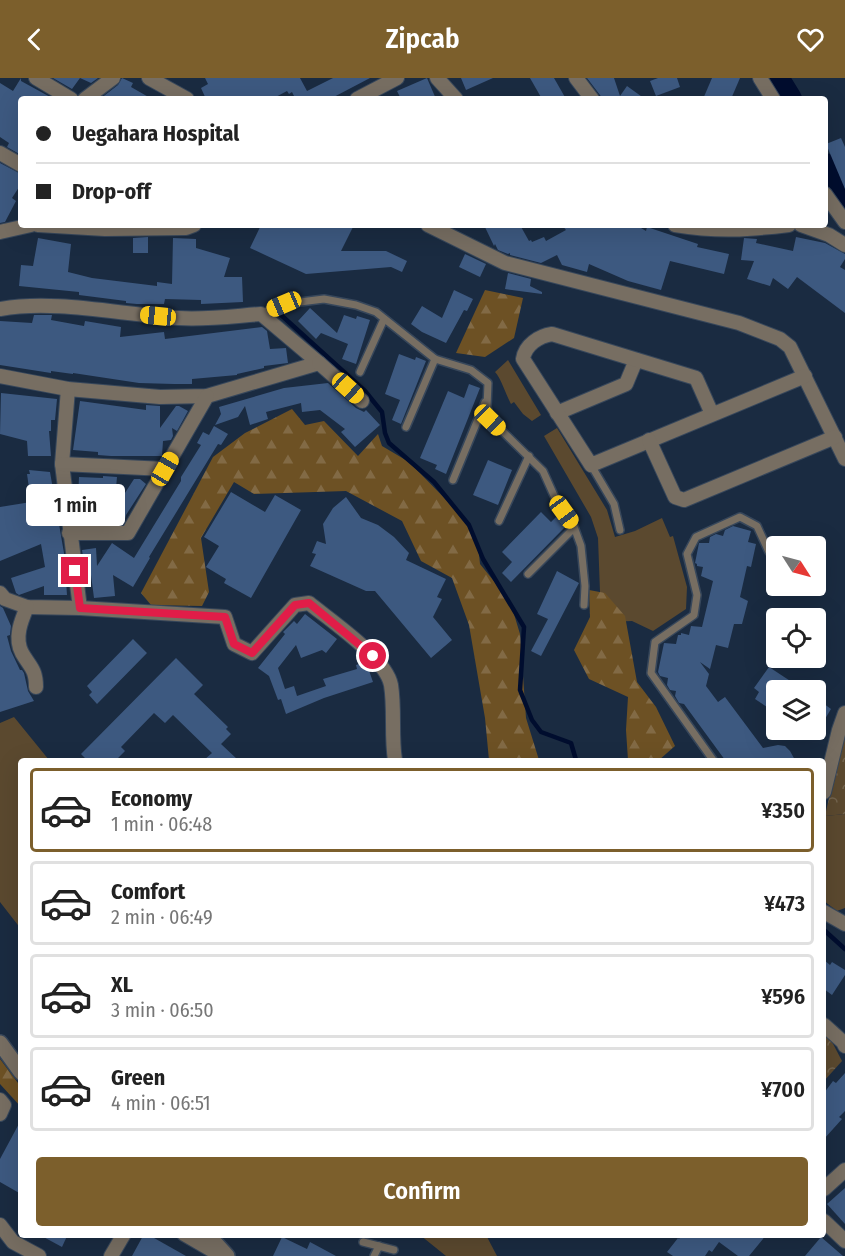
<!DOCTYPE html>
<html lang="en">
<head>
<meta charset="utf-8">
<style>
	body { margin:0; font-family:"Fira Sans Condensed",sans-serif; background:#f6f6f6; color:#222; height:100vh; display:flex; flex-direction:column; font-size:22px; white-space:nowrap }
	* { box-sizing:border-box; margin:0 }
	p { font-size:20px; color:#767676 }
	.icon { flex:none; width:33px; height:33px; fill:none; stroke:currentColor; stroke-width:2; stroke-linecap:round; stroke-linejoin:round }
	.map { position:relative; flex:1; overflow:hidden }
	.details { position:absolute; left:18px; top:680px; width:808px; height:480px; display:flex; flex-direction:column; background:#fff; border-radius:6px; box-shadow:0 6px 24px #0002 }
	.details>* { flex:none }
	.hud { position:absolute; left:18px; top:18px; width:810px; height:132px; border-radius:6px; box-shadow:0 6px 24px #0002; display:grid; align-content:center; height:132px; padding:0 18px; background:#fff }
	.needle { width:39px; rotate:126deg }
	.fabs { position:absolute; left:766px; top:458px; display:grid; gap:12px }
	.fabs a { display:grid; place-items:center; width:60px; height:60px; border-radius:6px; background:#fff; box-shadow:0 6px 24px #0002; font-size:30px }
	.end { position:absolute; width:27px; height:27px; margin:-14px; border:8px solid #e11d48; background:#fff; box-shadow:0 0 0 3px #fff }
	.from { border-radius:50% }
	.bubble { position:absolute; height:42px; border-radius:6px; background:#fff; box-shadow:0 6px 24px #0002; font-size:20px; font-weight:600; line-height:42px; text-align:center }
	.car { position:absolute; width:18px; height:36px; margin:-18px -9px; border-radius:8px; box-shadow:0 0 4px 2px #0007; background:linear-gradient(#f5c518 24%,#345 0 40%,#f5c518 0 76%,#345 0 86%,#f5c518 0) }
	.hud b { display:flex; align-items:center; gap:21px; height:57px; font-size:22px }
	.hud b+b { border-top:2px solid #e0e0e0 }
	.hud i { width:15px; height:15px; background:#222 }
	ul { padding:10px 0 0; list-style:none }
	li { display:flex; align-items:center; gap:18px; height:84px; margin:0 12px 9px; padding:0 6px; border:3px solid #e0e0e0; border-radius:6px }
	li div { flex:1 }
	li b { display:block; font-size:22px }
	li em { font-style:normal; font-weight:600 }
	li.current { border-color:#7c5f2c }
	li>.icon { width:54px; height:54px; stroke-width:1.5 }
	.button { display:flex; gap:12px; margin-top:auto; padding:12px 18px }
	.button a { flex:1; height:69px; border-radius:6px; background:#7c5f2c; color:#fff; font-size:24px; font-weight:600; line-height:69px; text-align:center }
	header { display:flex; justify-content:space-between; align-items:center; height:78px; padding:0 18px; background:#7c5f2c; color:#fff; font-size:27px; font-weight:600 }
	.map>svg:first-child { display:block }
</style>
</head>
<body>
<header><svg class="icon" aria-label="back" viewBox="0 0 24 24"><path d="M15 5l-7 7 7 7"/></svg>Zipcab<svg class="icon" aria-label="heart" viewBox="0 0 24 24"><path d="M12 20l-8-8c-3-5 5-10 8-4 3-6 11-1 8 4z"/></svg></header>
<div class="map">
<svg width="845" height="1178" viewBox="0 0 845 1178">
	<defs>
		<pattern id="forest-firs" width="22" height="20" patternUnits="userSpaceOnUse" patternTransform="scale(1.5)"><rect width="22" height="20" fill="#6d5124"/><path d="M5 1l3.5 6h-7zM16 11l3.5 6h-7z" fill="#826a45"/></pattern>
		<pattern id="park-crowns" width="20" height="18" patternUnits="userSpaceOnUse" patternTransform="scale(1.5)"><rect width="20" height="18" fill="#5b492f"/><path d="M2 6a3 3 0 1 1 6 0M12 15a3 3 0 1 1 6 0" fill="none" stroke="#73644e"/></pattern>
	</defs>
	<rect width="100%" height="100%" fill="#1a2b41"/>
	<g fill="#5b492f">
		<path d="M 508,282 L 541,337 L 532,343 L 523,336 L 514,324 L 511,326 C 506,317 501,300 495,294 Z"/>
		<polygon points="557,350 607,432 615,459 635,453 662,440 670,459 673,458 687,509 686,531 653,553 632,543 607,544 592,526 600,514 598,460 591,439 544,358"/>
		<polygon points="14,639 49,682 21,682 21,851 0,824 0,645"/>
		<polygon points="845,736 845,830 837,833 824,823 824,743 825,738"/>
		<polygon points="420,1157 486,1157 497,1178 446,1178"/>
	</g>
	<g fill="url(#forest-firs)">
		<polygon points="485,212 523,220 514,260 485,279 456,275"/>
		<polygon points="292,331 305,347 324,343 358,378 378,356 382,368 409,384 461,437 478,467 480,486 510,523 520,556 526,640 539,682 489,682 485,640 469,547 452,500 421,483 402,443 346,413 254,416 234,404 201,460 209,514 202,528 151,527 141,515 213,379 245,355"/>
		<polygon points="589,512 605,515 625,538 637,604 656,629 675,668 659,682 628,682 626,652 628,619 589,601 574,572 590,539"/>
		<polygon points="0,981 21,1009 21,1029 0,1006"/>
	</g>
	<g fill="url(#park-crowns)">
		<polygon points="843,656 845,658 845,736 825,738"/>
		<polygon points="824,956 831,962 842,983 824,1003"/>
	</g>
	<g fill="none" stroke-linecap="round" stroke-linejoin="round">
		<g stroke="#000d2e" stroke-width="4.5">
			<polyline points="270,227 365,313 382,334 385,355 389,365 434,404 469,447 483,481 524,549 520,612 532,642 541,654 571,665 576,682"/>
			<polyline points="824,852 845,871"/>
		</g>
		<g stroke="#000d2e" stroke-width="26">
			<polyline points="776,0 789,21"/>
			<polyline points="825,88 845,128"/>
		</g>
	</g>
	<g fill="#3d5980">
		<polygon points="21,0 21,3 52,20 21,21 21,77 7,69 9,65 0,59 0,5 13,13"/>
		<polygon points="53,0 98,0 91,5 80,0 72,11"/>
		<polygon points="122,0 133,5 131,9 152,21 100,21 118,7"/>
		<polygon points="205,0 300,0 307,13 333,0 370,0 330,21 292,21 295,20 292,14 289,16 287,13 272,21 206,21 201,10 208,6"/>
		<polygon points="427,0 436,21 401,21 397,13"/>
		<polygon points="461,0 493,0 466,12"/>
		<polygon points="530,0 554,0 566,21 542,21"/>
		<polygon points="587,0 614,0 620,18 627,8 645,21 603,21"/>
		<polygon points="658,0 677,0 680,9 656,18 650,3"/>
		<polygon points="712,0 740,0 731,21 703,21"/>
		<polygon points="841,60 845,69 845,111 826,66"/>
		<polygon points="0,85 21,96 21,106 12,120 16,123 5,144 0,145"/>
		<polygon points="261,147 354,147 341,173 386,173 407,183 402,194 391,189 306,196 250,170"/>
		<polygon points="484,147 520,147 529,163 531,162 532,164 544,159 546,163 566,152 562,147 636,147 646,153 647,149 698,166 697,169 729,176 724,196 670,183 661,212 628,203 589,186 587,194 562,187 557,177 541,185 510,177 510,175 508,176 498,172 495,166 494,168"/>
		<polygon points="148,159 148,175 133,175 133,160"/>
		<polygon points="796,159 825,165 845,176 845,181 840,189 845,192 845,235 797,199 788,211 773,200 770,208 747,201 754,183 741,182 744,160 757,161 756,165 793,173"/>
		<polygon points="38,160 71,166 68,194 92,200 157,208 157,204 172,206 173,160 196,161 196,170 230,180 224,199 242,199 243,224 201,226 201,222 165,221 164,226 137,226 126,225 126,223 79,217 79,214 19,208 21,187 33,188"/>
		<polygon points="465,176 486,186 480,199 459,189"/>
		<polygon points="508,195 531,201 530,208 542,214 542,216 505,211"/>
		<polygon points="454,212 473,221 467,233 464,232 446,265 422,254 411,246 422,228 442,240"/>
		<polygon points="310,230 337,255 344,237 356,241 357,238 370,242 356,286 342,281 348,266 321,255 316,261 298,243"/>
		<polygon points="34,237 52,237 51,242 84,248 85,243 121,249 120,259 164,254 165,261 262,249 267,253 270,271 286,270 288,285 264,288 264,290 237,296 237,297 192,301 192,306 174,306 139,305 73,295 73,296 51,293 51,295 0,287 0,243 32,245"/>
		<polygon points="399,276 415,282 416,279 426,283 401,346 392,342 400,322 385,316"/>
		<polygon points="328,305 356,330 364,334 366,332 380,347 355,369 341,354 345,351 320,332 302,334 301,325 266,334 268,341 250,347 245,328 238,339 215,347 221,336 219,329 284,310"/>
		<polygon points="469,306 480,310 446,396 435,391 437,387 420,380 448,313 464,320"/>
		<polygon points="1,315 57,321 55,342 51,342 51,353 49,353 51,378 28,378 27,363 0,356"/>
		<polygon points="80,323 146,332 146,327 160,328 160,350 176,328 179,328 188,333 177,353 172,350 173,358 171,362 163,363 162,378 111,378 98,377 98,374 73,372"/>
		<polygon points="214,348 228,356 221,367 218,366 149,479 150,480 133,509 113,497 115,518 94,520 91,497 86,498 82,472 96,470 97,488 112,465 134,480 181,403 181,399 201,367 197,365 203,354 209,357"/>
		<polygon points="488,382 512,392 498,427 473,417"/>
		<polygon points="29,392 50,394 64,475 67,517 44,517 44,508 19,517 16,515 11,500 45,489 41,466 0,483 0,429 31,424 27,396 30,396"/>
		<polygon points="103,398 117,399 114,432 134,401 140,401 146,406 126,437 124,445 84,443 84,421 78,421 79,399 103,400"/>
		<polygon points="231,414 265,434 275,417 301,432 251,520 224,505 226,501 206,489 219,468 204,459"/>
		<polygon points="346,419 361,440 378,447 394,459 409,475 406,482 446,501 437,519 442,521 433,539 452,562 431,580 375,513 366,513 310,488 316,476 312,475 317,463 326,466 323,446 333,430"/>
		<polygon points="541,434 551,444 556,439 566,448 511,504 502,495 512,484 502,474"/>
		<polygon points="733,448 751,453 748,464 756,466 751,489 747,488 740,519 748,523 742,546 734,546 728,570 716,567 710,591 700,584 709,596 706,608 718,624 725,619 763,670 778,667 785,668 790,673 795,682 725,682 684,626 679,625 675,618 676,613 670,612 667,607 668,600 660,598 658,594 664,565 676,566 678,557 681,557 681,555 689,557 691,548 702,549 713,503 701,498 703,489 697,488 697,486 695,485 699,465 709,465 710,459 716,456 723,458 725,452"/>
		<polygon points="557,493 579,505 541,578 531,573 548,541 537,536"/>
		<polygon points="0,528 3,530 11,548 10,557 7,558 11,573 20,592 22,592 24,595 28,613 34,623 0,634"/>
		<polygon points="305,536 337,561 326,575 322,572 301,580 296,567 278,590 285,611 294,608 297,618 326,608 323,601 357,591 356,587 366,584 373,604 324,620 286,636 281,621 278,622 269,598 258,590 285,556 283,554 294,543 297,546"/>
		<polygon points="133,561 147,575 97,626 89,617 92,614 87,608"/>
		<polygon points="176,580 203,607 194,616 228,649 226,651 231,656 221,666 238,682 204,682 212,675 173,637 165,645 154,635 121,669 125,673 116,682 87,682 81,676"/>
		<polygon points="769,589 804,612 777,612 777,629 771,624 767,629 755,621 759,614 754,610"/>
		<polygon points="816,620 831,631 816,656"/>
		<polygon points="824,882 830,887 832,884 845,892 845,897 832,917 824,911"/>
		<polygon points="845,995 845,1033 839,1039 842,1041 824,1061 824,1015 833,1003 836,1005"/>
		<polygon points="21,1042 21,1116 0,1104 0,1081"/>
		<polygon points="845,1110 845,1146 827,1126"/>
		<polygon points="38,1156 68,1156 62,1169"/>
		<polygon points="144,1156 147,1156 186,1178 132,1178"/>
		<polygon points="683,1156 767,1156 749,1178 738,1178 719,1164 712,1174 709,1172 705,1178 673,1178 667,1174 678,1160 679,1161"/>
		<polygon points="282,1159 307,1171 310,1164 336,1178 273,1178"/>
		<polygon points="821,1159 843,1178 805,1178"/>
	</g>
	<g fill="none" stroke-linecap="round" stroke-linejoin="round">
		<g stroke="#37475b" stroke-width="10">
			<g id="service">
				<polyline points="261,236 284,226 324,221 356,227 376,234 435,281 471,292 488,305 487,329 491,342 543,393 556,422 573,446 581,468 585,508 584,527"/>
				<polyline points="360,294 384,241"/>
				<polyline points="406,349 435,281"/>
				<polyline points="591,387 614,426 620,452"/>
				<polyline points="453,402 485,324"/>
				<polyline points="499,443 529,378"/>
				<polyline points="528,496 574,450"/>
				<polyline points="713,682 651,595 655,564 694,537 697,517 687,476 696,459 740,439 757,448 769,474"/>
				<polyline points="363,1164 394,1172"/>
				<polyline points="374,1178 379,1168"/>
			</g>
		</g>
		<g stroke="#37475b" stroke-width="16">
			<g id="minor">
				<polyline points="36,0 71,21"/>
				<polyline points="149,0 187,21"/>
				<polyline points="437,0 456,21"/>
				<polyline points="576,0 592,21"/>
				<polyline points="760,0 773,21"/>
				<polyline points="85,21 113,0"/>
				<polyline points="357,21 397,0"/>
				<polyline points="0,75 21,87"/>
				<polyline points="825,116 845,144"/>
				<polyline points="38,147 105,151 186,150 194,147"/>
				<polyline points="428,147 505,185 739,245 780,261 790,269 845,381"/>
				<path d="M 675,147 C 718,154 747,152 789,147"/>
				<polyline points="801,147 829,157 845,167"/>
				<polyline points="0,154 31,147"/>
				<path d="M 0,231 C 56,221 122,237 178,240 C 206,242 234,238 261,236 L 319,285 L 207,318 L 160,319 L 68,311 L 0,298"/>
				<polyline points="319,285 362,323"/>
				<polyline points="68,311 62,386 80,530"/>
				<polyline points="557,335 626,306 636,282"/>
				<path d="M 712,336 L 696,300 L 552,256 C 539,258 525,267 523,281 L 591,387 L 805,298"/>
				<polyline points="649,362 675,419 684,422 835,359"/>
				<polyline points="62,386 165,391"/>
				<polyline points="69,455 128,455 207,318"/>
				<path d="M 0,515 L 5,521 L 27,529 L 80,530 L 225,539 L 234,566 L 252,575 L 295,527 L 309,525 C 331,543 386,580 391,607 C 395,632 391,658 395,682"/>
				<path d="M 27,529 C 21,543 14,560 22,575 C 30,589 36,591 36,609"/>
				<polyline points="824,714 839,652 845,635"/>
				<polyline points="824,834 845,846"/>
				<polyline points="824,947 843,964 845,968"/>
				<polyline points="0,1022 4,1027 0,1036"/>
				<polyline points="824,1111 845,1092"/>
				<polyline points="824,1143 845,1163"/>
				<polyline points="0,1147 13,1164 39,1178"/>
				<polyline points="184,1156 222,1178"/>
				<polyline points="111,1178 124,1156"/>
			</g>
		</g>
		<g stroke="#37475b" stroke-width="18">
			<g id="tertiary">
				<polyline points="0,965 21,994"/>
				<polyline points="207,1156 227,1178"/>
			</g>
		</g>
		<use href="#service" stroke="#776e62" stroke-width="7"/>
		<use href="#minor" stroke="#776e62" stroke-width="14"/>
		<use href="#tertiary" stroke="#776e62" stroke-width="15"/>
	</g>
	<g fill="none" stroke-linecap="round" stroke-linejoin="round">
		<polyline stroke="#e11d48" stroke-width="8" points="75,493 80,530 225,539 234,566 252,575 295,527 309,525 373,578"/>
	</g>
</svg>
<div class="fabs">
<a><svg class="needle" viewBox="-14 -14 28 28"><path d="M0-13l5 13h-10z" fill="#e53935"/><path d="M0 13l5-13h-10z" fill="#767676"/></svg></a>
<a><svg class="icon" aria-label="locate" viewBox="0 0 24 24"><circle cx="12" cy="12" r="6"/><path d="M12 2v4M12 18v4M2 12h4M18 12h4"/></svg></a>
<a><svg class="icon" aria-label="layers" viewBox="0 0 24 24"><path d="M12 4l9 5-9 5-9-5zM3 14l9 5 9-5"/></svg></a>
</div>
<i class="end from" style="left:373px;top:578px"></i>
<i class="end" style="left:75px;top:493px"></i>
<div class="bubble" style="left:26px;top:406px;width:99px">1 min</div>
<i class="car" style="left:284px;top:226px;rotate:247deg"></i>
<i class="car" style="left:158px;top:238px;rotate:276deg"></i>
<i class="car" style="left:348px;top:310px;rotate:132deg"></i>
<i class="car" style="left:490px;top:342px;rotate:134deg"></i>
<i class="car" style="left:165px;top:391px;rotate:30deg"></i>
<i class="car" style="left:564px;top:434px;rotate:144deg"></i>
<div class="hud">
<b><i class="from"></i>Uegahara Hospital</b>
<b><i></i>Drop-off</b>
</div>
<section class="details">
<ul>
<li class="current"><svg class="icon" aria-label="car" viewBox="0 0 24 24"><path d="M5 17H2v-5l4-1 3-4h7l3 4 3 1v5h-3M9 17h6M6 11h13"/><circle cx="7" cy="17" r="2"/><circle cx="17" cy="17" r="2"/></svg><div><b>Economy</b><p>1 min · 06:48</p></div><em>¥350</em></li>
<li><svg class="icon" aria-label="car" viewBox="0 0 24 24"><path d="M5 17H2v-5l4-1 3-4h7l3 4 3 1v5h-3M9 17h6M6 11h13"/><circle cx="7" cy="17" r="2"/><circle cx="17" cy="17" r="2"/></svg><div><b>Comfort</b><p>2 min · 06:49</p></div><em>¥473</em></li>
<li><svg class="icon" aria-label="car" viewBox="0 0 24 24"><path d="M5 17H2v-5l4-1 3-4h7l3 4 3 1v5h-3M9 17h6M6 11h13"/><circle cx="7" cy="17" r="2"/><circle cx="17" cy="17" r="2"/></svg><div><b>XL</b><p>3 min · 06:50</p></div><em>¥596</em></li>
<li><svg class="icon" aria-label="car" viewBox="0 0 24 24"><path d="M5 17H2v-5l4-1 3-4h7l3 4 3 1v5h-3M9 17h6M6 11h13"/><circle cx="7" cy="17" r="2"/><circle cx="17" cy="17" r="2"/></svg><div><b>Green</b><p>4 min · 06:51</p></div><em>¥700</em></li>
</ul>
<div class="button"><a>Confirm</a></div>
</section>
</div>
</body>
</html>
